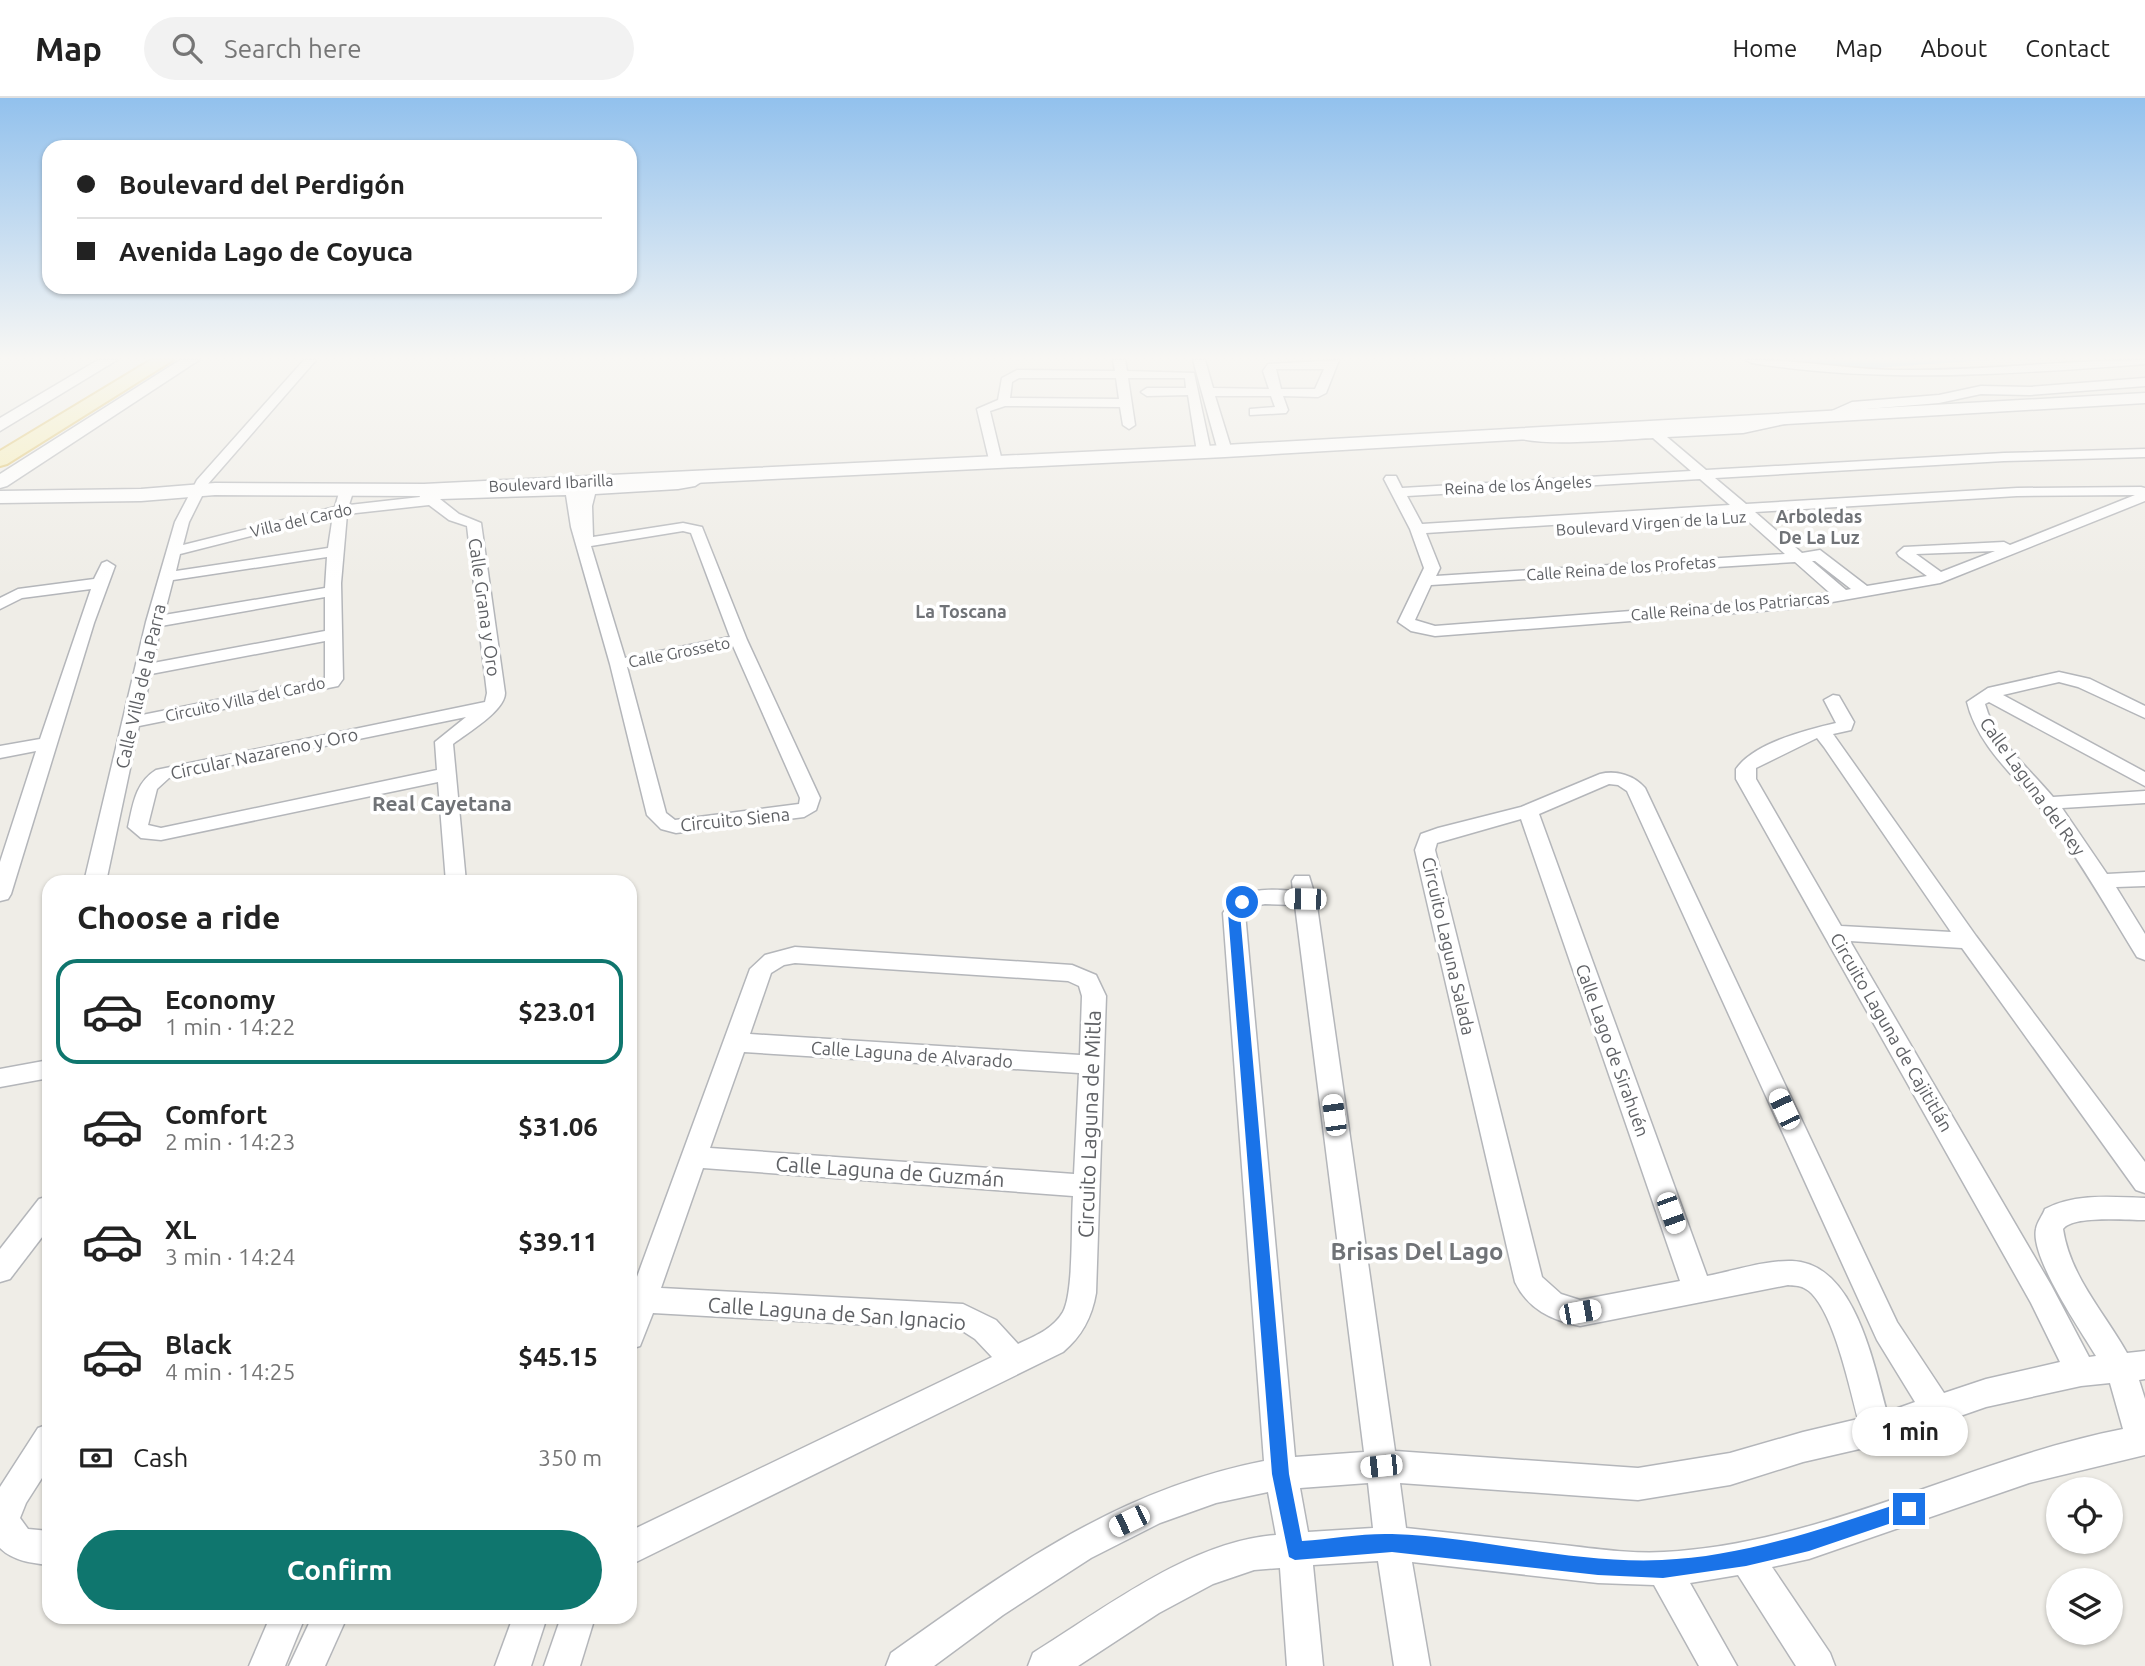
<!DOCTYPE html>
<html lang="en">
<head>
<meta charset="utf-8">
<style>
	body { margin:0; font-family:Ubuntu,sans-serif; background:#f2f2f2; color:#222; height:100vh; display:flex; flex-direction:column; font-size:26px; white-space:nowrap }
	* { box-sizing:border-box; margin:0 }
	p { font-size:23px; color:#767676 }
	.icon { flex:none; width:38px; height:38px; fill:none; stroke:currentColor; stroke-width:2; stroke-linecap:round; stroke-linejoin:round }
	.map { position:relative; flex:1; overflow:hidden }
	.drawer { position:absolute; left:42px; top:777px; width:595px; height:749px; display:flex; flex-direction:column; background:#fff; border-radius:21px; box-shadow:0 2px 5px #0004 }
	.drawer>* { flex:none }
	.banner { position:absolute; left:42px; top:42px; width:595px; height:154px; border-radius:21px; box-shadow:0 2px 5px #0004; display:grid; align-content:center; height:154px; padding:0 35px; background:#fff }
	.controls { position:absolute; left:2046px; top:1379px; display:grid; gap:14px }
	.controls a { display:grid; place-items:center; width:77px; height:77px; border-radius:50%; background:#fff; box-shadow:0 2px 5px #0004; font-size:35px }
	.end { position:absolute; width:32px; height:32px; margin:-16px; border:9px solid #1a73e8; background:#fff; box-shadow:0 0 0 4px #fff }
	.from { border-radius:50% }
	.bubble { position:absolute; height:49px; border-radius:24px; background:#fff; box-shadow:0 2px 5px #0004; font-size:23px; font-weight:600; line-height:49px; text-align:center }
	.car { position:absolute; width:21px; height:42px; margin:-21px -10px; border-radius:9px; box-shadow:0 0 5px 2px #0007; background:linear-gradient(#fff 24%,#345 0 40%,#fff 0 76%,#345 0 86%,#fff 0) }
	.banner b { display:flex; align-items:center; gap:24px; height:66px; font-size:26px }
	.banner b+b { border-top:2px solid #e0e0e0 }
	.banner i { width:18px; height:18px; background:#222 }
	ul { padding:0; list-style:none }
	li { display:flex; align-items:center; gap:21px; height:105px; margin:0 14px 10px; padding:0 21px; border:4px solid transparent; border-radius:21px }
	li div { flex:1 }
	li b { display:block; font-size:26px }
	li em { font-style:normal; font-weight:600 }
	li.current { border-color:#0f766e }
	li>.icon { width:63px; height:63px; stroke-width:1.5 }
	h2 { padding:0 35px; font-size:32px; line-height:84px }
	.pay { display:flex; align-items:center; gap:18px; height:77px; padding:0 35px; font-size:26px }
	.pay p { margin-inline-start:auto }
	.cta { display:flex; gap:14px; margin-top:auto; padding:14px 35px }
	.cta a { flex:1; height:80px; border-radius:42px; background:#0f766e; color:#fff; font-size:28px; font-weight:600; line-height:80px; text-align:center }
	header { display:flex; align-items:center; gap:42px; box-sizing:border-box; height:98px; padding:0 35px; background:#fff; border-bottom:2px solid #e0e0e0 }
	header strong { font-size:33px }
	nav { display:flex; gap:38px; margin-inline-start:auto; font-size:24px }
	.search { width:490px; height:63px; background:#f2f2f2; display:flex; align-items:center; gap:18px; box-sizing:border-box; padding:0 24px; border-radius:38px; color:#767676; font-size:26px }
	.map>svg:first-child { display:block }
</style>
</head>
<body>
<header>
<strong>Map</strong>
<div class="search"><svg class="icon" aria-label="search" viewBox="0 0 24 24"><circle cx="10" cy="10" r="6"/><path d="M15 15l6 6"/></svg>Search here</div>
<nav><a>Home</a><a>Map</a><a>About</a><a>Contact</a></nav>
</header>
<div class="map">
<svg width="2145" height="1568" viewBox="0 0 2145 1568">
	<rect width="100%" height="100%" fill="#efede7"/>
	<polygon fill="#b2d5f4" points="1773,262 1987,262 1860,271 1783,265"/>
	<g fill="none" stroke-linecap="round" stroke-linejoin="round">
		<g stroke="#b4b6ba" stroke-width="3">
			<g id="street">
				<path d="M 304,262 L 316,262 L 208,386 L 189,424 L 183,447 L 335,409 L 340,391 L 347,387 L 354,391 L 349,407 L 420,399 L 417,392 L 424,388 L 432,393 L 565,389 L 566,382 L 576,382 L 578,388 L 583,388 L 586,381 L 596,381 L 597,387 L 678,383 C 688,381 696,371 707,374 L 707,380 L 695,388 L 678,391 L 595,396 L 592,408 L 593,439 L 683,425 L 702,429 L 747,542 L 820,700 L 816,712 L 804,719 L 676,735 L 661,731 L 647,717 L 610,566 L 571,429 L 566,397 L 440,401 L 459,416 L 481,425 L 505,595 C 505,613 467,635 453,646 L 466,784 L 446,784 L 438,684 L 161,742 L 141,740 L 128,729 C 133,707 135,685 156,672 L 485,604 L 487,595 L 467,428 L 449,422 L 429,407 L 347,416 L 341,485 L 343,581 L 338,588 L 139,628 L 106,784 L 84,784 L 146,524 L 175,424 L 197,382 ZM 333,417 L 328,450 L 176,473 L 180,456 ZM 683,433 L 691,435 L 730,539 L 625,560 L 591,448 ZM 327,459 L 325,490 L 164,517 L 173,482 ZM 325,499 L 325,533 L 153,565 L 161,528 ZM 325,543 L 325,580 L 142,617 L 151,576 ZM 733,548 L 800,700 L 799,706 L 675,722 L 666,715 L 627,569 ZM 466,619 L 435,644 L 437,672 L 161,730 L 148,727 L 157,691 L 169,680 Z"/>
				<path d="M 1113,262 L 1125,262 L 1127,273 L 1194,275 L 1211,354 L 1209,357 L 1204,358 L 1197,354 L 1188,297 L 1147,298 L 1141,294 L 1147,290 L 1186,290 L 1185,280 L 1128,280 L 1135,327 L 1129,331 L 1123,327 L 1120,309 L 1005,308 L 990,313 L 1002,363 L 1000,366 L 990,366 L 977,311 L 998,302 L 1002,280 L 1017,272 L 1115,273 ZM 1019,280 L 1116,280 L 1119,301 L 1010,300 L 1012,284 Z"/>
				<path d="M 1193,262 L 1205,262 L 1213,290 L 1269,291 L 1263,273 L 1268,266 L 1339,262 L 1326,295 L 1318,299 L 1283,298 L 1288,312 L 1286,315 L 1250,317 L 1250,311 L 1275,309 L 1271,298 L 1215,298 L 1232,353 L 1225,357 L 1218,353 ZM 1276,271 L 1324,271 L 1315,291 L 1281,291 Z"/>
				<path d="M 1746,262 C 1797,261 1849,272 1900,272 C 1982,273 2063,262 2145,262 L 2145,266 C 2013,276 1883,286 1752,265 Z"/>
				<polygon points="2145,280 2145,288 2030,297 1981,296 1939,305 1854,312 1831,320 1825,316 1852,304 1939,297 1981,288 2030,289"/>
				<path d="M 1794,316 L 1798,317 L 1798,323 L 1743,335 L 1667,339 L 1706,372 L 2004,355 L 2145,351 L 2145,359 L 2004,363 L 1715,380 L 1746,406 L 2017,390 L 2141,389 L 2145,390 L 2145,403 L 1940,485 L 1798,510 L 1435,538 L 1411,533 L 1398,524 L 1424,470 L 1410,431 L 1384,381 L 1386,378 L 1396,378 L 1402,390 L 1691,373 L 1653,340 C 1626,341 1528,351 1510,336 L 1516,332 C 1561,337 1605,335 1650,332 C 1699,330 1746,328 1794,316 ZM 1700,381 L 1730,407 L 1422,426 L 1407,398 ZM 2135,397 L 2010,447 L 2004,444 L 1904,449 L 1897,455 L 1899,458 L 1927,478 L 1867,488 L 1820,452 L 1802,455 L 1755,414 L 2017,398 ZM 1739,415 L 1785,456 L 1436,478 L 1440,470 L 1426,435 ZM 1995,453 L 1941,474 L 1916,456 ZM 1812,463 L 1815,463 L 1851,491 L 1846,492 ZM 1795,464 L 1830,495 L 1798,500 L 1435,528 L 1415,522 L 1431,487 Z"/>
				<polygon points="107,463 115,468 94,525 11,796 8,801 0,803 0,764 36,653 0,660 0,648 40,641 91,491 22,500 0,511 0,500 18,491 94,481 102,465"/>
				<path d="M 2059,574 L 2090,581 L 2145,608 L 2145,620 L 2078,589 L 2059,584 L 2003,597 L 2145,674 L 2145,688 L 1989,604 L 1985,606 C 1995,643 2029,670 2053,699 L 2145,693 L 2145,705 L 2062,710 L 2107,776 L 2145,774 L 2145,788 L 2116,789 L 2145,836 L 2145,862 L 2137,859 C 2109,813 2082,766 2050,722 C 2023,685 1978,651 1967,604 L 1988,590 Z"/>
				<path d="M 1833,597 L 1839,598 L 1854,624 L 1851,632 L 1833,636 L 1976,838 L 2145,1064 L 2145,1095 L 2136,1092 L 1962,850 L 1850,843 L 2051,1187 L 2089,1259 L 2096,1258 C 2081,1233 2030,1159 2036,1131 C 2037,1124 2043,1117 2045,1111 C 2076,1095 2112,1099 2145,1100 L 2145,1122 C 2127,1122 2072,1117 2063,1131 C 2070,1178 2104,1214 2127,1255 L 2145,1253 L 2145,1281 L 2139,1282 L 2145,1301 L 2145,1357 L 2029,1385 L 1809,1461 L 1772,1469 L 1830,1555 L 1835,1568 L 1796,1568 L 1738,1477 L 1690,1485 L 1737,1568 L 1699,1568 L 1654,1487 L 1598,1485 L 1412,1464 L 1430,1568 L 1394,1568 L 1378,1463 L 1313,1467 L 1323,1568 L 1287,1568 L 1280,1470 L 1254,1472 L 1213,1486 L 1159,1515 L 1078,1568 L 1028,1568 L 1033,1555 C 1104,1511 1191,1443 1276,1437 L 1268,1394 L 1216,1405 L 1160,1425 L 1091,1460 L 1003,1517 L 934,1568 L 886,1568 L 891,1555 C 1011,1470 1117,1392 1264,1363 L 1223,815 C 1239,790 1266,790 1293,793 L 1292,783 L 1295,778 L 1309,778 L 1316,801 L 1395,1353 L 1638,1370 L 1730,1355 L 1803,1334 L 1858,1321 C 1850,1292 1832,1203 1804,1190 C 1799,1187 1793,1188 1788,1187 L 1580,1228 C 1551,1222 1528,1211 1515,1184 L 1415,752 L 1421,736 L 1438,730 L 1521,709 L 1600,676 C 1616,672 1634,677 1645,690 L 1897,1224 L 1944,1295 L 1986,1281 L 2060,1264 L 2031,1205 L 1736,681 L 1736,671 C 1754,645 1806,632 1836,625 L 1824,602 ZM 1817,640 L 1824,649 L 1951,834 L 1841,828 L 1756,681 L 1756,670 ZM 1609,686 L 1618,687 L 1627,693 L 1877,1242 L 1915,1304 L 1887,1314 C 1873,1265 1855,1165 1792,1163 C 1765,1162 1733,1173 1707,1178 L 1539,716 ZM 1521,721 L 1680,1183 L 1580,1202 L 1561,1196 L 1542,1179 L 1435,752 L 1437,745 ZM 1265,806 L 1295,807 L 1364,1354 L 1295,1359 L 1245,815 L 1254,808 ZM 2110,1285 L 2123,1331 C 1969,1361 1822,1446 1664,1454 C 1628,1456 1590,1450 1554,1446 C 1505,1441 1455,1435 1406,1430 L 1400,1385 L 1638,1402 L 1730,1387 L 1803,1364 L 1877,1347 L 1986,1309 L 2081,1288 ZM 1368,1385 L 1373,1430 L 1308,1434 L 1300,1390 Z"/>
				<path d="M 795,849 L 1072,867 L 1096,877 L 1106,898 L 1096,1195 C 1092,1219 1082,1238 1063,1254 L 630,1467 L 630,1433 L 992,1259 L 975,1241 L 961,1232 L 653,1215 L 640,1248 L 630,1251 L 630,1198 L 750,871 L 765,857 ZM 795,865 L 1068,883 L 1079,888 L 1082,898 L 1080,957 L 750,936 L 771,875 L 784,867 ZM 744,954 L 1079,975 L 1074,1076 L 710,1050 ZM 703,1070 L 1073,1098 C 1071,1124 1074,1194 1063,1214 C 1053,1231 1035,1238 1018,1246 L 996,1222 L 963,1206 L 661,1190 Z"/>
				<polygon points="49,962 49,980 0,989 0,971"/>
				<polygon points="49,1098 49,1130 10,1181 0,1184 0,1151 39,1101"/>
				<path d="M 49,1326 L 49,1369 L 26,1405 L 20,1420 L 28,1431 L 49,1433 L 49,1467 C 32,1465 13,1463 0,1450 L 0,1389 L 38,1330 Z"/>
				<polygon points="270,1519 305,1519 285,1568 249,1568"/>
				<polygon points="312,1519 347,1519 325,1568 289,1568"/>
				<polygon points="513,1519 547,1519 531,1568 495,1568"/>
				<polygon points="561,1519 595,1519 580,1568 544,1568"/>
			</g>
		</g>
		<g stroke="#b6b8bc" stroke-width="3">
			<g id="secondary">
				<polygon points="98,262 117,262 0,333 0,320"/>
				<polygon points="180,262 199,262 7,388 0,390 0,376"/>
				<polygon points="2145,295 2145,305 1225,359 424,398 215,397 141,403 0,405 0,393 141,391 215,385 424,386 1225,347"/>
			</g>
		</g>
		<g stroke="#e0c570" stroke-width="4">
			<polygon id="primary" points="151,262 173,262 7,366 0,368 0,353"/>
		</g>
		<use href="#street" fill="#fff" fill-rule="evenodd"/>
		<use href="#secondary" fill="#fff" fill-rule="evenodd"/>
		<use href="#primary" fill="#f5edb6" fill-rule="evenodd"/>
	</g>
	<linearGradient id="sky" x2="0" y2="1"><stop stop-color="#92c1ed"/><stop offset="0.54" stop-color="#f8f7f4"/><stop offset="1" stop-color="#f8f7f4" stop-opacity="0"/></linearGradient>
	<rect width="2145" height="481" fill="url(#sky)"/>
	<path fill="#1a73e8" d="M 1242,800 L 1248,804 L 1240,815 L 1289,1376 L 1302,1443 C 1332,1441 1363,1435 1392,1436 C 1482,1439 1572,1466 1662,1462 C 1744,1459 1832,1428 1909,1402 L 1915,1404 L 1918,1411 L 1915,1417 L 1809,1453 L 1746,1468 L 1663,1480 L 1598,1477 L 1392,1454 L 1295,1462 L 1289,1459 L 1272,1376 L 1228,815 L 1238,802 Z"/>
	<g text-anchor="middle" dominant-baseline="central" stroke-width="7" stroke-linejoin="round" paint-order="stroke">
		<g font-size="16" fill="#5f6165" stroke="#fff">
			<text transform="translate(551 385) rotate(-3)">Boulevard Ibarilla</text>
			<text transform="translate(1518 387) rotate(-3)">Reina de los Ángeles</text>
			<text transform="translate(301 422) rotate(-13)">Villa del Cardo</text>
			<text transform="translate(1651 425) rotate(-4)">Boulevard Virgen de la Luz</text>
			<text transform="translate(1621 470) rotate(-4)">Calle Reina de los Profetas</text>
			<text transform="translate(1730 508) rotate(-5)">Calle Reina de los Patriarcas</text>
			<text transform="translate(679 554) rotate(-11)">Calle Grosseto</text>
			<text transform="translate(245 601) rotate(-12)">Circuito Villa del Cardo</text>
		</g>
		<g font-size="18" font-weight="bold" fill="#707377" stroke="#fff">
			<text x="1819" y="418">Arboledas<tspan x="1819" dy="21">De La Luz</tspan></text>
			<text x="961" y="513">La Toscana</text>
		</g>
		<g font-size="18" fill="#5f6165" stroke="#fff">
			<text transform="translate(485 509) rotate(82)">Calle Grana y Oro</text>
			<text transform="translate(140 588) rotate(-77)">Calle Villa de la Parra</text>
			<text transform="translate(264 655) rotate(-12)">Circular Nazareno y Oro</text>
			<text transform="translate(2033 688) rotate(54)">Calle Laguna del Rey</text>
			<text transform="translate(735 721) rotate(-6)">Circuito Siena</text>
			<text transform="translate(1449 848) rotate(77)">Circuito Laguna Salada</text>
			<text transform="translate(1892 934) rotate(60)">Circuito Laguna de Cajititlán</text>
			<text transform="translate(1613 952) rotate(70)">Calle Lago de Sirahuén</text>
			<text transform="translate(912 956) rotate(4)">Calle Laguna de Alvarado</text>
		</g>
		<g font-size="21" font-weight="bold" fill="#707377" stroke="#fff">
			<text x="442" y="705">Real Cayetana</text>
		</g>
		<g font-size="21" fill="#5f6165" stroke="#fff">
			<text transform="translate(1089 1026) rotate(-88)">Circuito Laguna de Mitla</text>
			<text transform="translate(890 1073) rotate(4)">Calle Laguna de Guzmán</text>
			<text transform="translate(837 1215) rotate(4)">Calle Laguna de San Ignacio</text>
		</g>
		<g font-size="24" font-weight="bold" fill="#707377" stroke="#fff">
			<text x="1417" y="1153">Brisas Del Lago</text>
		</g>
	</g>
</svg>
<div class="controls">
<a><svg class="icon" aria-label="locate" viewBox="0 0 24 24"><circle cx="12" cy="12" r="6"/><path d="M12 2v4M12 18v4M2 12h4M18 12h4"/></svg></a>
<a><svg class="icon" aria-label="layers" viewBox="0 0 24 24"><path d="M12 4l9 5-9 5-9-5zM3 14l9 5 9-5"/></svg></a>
</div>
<i class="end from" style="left:1242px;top:804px"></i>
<i class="end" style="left:1909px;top:1411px"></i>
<div class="bubble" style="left:1852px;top:1309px;width:116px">1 min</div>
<i class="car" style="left:1305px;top:801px;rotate:271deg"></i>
<i class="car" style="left:1784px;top:1011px;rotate:335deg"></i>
<i class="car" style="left:1334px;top:1017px;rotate:352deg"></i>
<i class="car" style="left:1671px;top:1115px;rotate:160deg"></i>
<i class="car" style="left:1580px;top:1214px;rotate:80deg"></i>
<i class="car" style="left:1381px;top:1368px;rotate:264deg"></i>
<i class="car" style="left:1129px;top:1423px;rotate:244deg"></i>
<div class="banner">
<b><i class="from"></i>Boulevard del Perdigón</b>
<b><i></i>Avenida Lago de Coyuca</b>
</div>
<section class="drawer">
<h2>Choose a ride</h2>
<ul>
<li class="current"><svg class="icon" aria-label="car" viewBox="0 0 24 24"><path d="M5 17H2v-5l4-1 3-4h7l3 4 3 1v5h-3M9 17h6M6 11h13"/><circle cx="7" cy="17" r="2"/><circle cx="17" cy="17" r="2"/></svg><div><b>Economy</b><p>1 min · 14:22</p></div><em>$23.01</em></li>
<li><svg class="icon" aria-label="car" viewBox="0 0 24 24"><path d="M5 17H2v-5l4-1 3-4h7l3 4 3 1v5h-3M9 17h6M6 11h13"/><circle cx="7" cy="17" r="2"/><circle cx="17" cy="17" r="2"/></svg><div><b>Comfort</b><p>2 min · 14:23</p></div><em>$31.06</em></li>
<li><svg class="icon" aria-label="car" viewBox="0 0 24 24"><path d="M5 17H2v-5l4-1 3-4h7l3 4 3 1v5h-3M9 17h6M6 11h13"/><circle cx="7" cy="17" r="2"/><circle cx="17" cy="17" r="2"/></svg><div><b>XL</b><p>3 min · 14:24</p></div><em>$39.11</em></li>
<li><svg class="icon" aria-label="car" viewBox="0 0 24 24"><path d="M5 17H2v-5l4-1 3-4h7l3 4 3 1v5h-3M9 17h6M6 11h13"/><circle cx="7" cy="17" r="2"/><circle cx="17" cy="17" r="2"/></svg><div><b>Black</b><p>4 min · 14:25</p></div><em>$45.15</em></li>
</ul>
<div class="pay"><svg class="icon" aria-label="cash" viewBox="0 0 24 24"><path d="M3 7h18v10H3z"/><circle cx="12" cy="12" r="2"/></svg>Cash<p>350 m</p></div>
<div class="cta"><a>Confirm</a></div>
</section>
</div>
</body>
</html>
